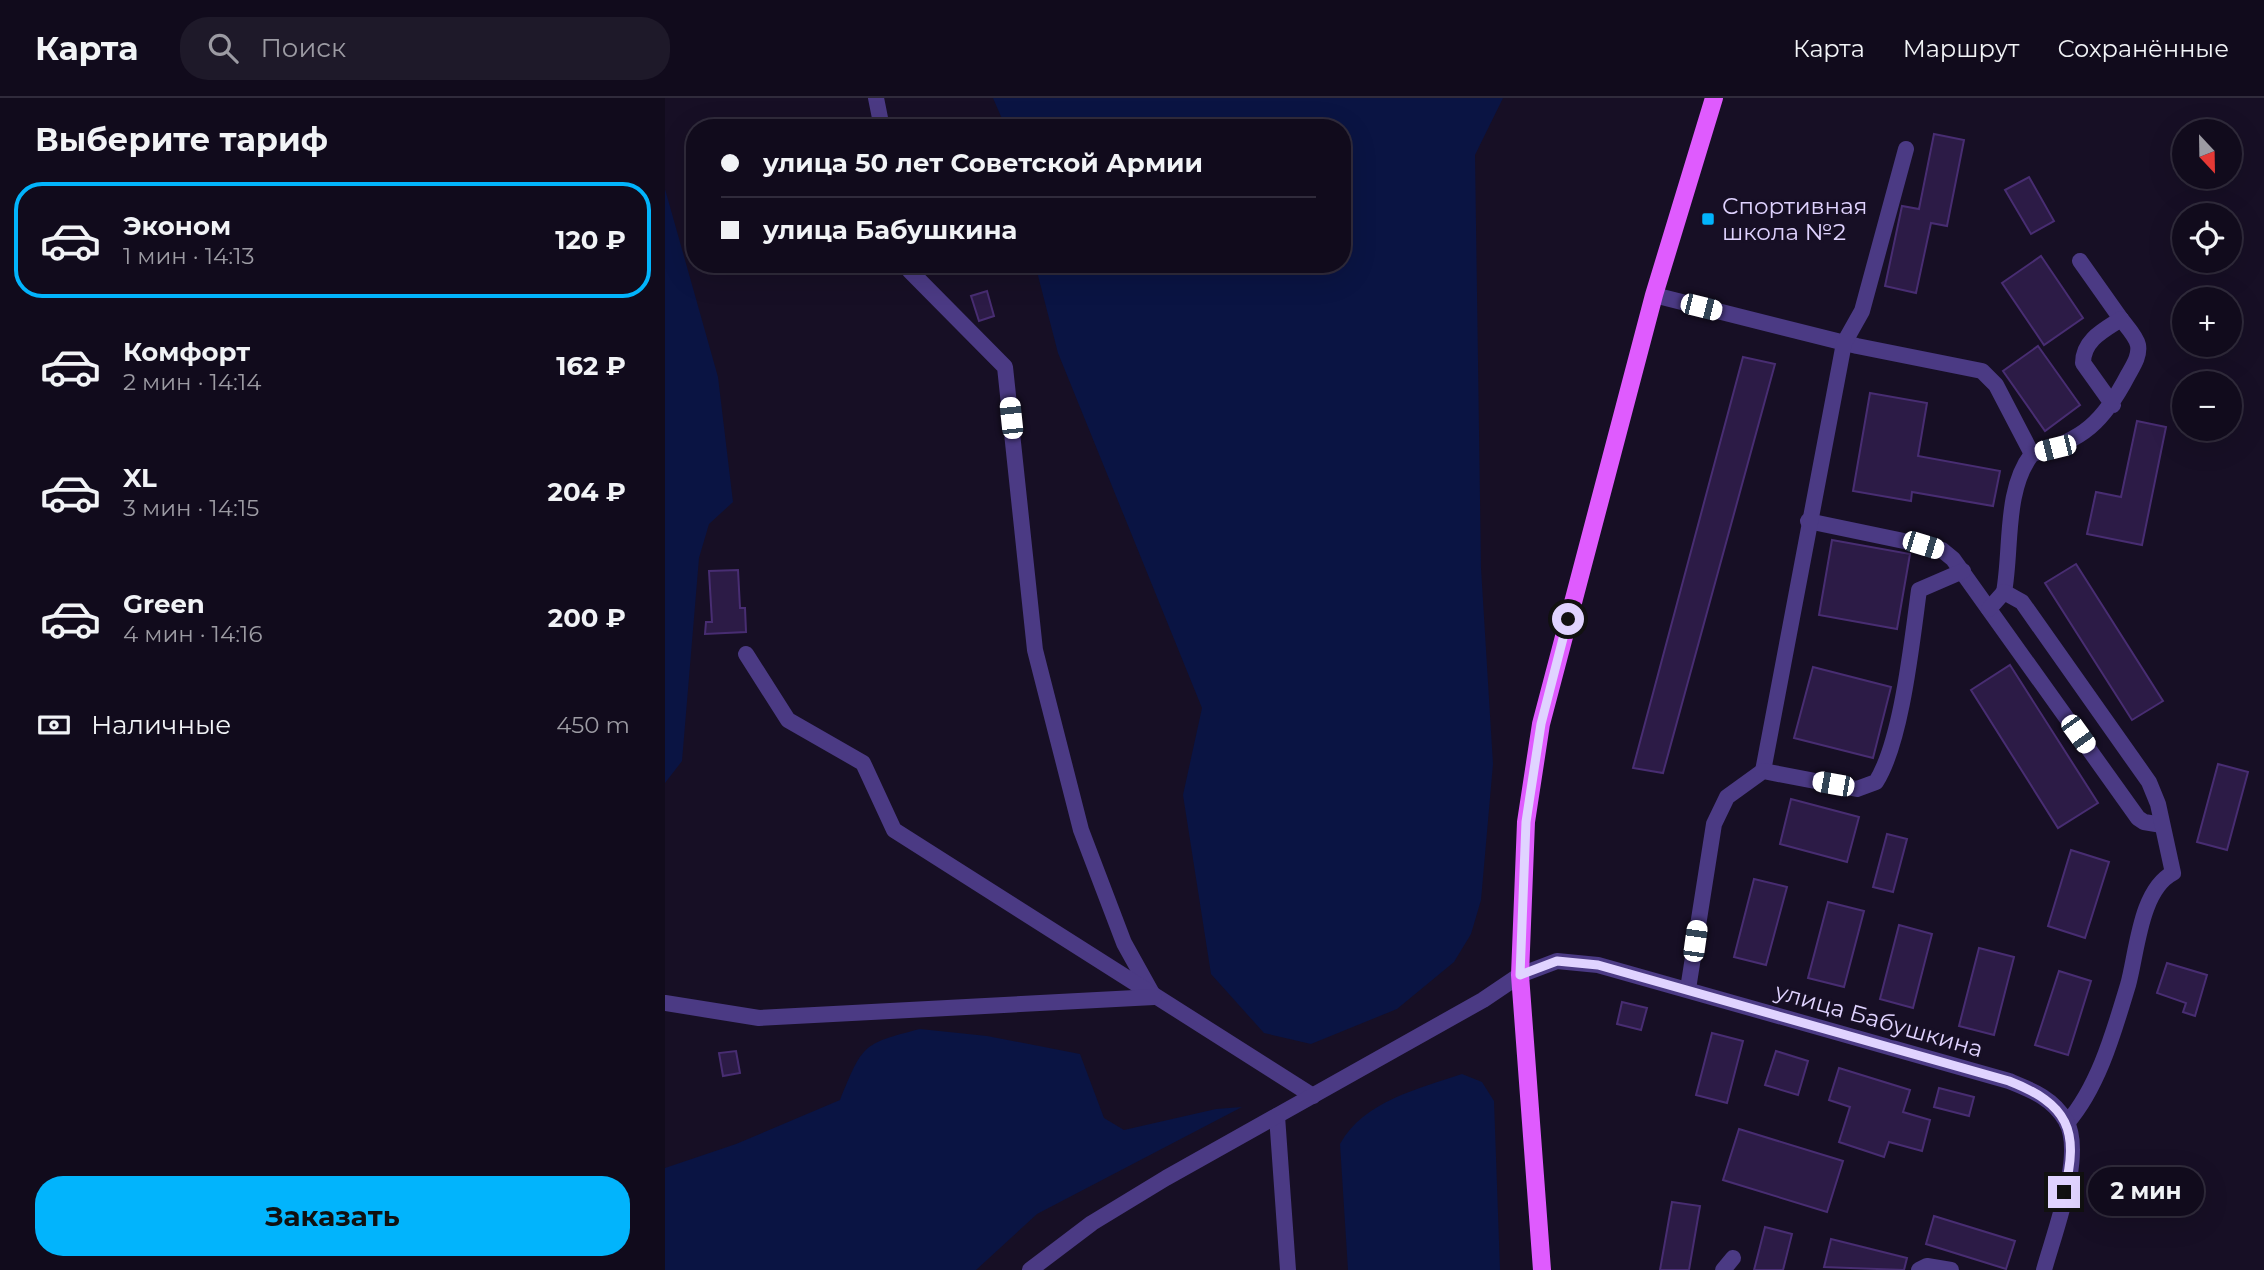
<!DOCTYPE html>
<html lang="ru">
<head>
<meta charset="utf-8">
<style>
	body { margin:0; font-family:Montserrat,sans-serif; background:#1e1929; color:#f1f3f6; height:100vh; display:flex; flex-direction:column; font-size:26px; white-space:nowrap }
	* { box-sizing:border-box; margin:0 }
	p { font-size:23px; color:#9c9ba3 }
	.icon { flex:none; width:38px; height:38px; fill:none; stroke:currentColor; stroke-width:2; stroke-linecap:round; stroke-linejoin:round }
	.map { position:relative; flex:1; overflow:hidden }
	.sheet { display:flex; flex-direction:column; background:#110b1c; width:665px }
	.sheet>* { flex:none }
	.banner { position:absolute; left:21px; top:21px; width:665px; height:154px; border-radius:28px; box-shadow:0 7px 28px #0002,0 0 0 2px #302b3b; display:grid; align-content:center; height:154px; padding:0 35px; background:#110b1c }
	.needle { width:46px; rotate:158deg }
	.tools { position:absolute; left:1507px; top:21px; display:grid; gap:14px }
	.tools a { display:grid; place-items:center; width:70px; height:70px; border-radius:50%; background:#110b1c; box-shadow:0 7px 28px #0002,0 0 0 2px #302b3b; font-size:35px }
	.end { position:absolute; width:32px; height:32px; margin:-16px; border:9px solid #e0d3ff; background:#111; box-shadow:0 0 0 4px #111 }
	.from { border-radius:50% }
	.bubble { position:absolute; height:49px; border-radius:24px; background:#110b1c; box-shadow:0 7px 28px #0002,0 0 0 2px #302b3b; font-size:23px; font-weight:700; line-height:49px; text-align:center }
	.car { position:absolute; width:21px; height:42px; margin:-21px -10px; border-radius:9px; box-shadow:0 0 5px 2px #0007; background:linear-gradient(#fff 24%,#345 0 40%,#fff 0 76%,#345 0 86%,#fff 0) }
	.banner b { display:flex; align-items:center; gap:24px; height:66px; font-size:26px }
	.banner b+b { border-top:2px solid #302b3b }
	.banner i { width:18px; height:18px; background:#f1f3f6 }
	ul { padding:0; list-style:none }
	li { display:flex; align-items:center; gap:21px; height:116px; margin:0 14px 10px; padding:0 21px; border:4px solid transparent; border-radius:28px }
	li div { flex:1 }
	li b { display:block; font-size:26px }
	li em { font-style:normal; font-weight:700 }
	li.selected { border-color:#02b4fc }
	li>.icon { width:63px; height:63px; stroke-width:1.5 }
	h2 { padding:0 35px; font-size:32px; line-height:84px }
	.pay { display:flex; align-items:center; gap:18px; height:77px; padding:0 35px; font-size:26px }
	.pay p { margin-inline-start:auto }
	.primary-button { display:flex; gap:14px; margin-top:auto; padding:14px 35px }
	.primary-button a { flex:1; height:80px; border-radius:28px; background:#02b4fc; color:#111; font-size:28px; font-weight:700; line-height:80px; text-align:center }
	header { display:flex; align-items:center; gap:42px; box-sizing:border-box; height:98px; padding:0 35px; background:#110b1c; border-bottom:2px solid #302b3b }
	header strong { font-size:33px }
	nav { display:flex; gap:38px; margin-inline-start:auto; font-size:24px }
	.search { width:490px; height:63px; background:#1e1929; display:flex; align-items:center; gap:18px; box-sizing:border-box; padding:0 24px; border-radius:28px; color:#9c9ba3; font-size:26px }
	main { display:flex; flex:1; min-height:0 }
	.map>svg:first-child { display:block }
</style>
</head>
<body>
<header>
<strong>Карта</strong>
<div class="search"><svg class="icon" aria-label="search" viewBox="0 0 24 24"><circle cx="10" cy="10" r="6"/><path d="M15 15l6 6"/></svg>Поиск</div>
<nav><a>Карта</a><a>Маршрут</a><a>Сохранённые</a></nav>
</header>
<main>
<section class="sheet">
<h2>Выберите тариф</h2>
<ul>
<li class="selected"><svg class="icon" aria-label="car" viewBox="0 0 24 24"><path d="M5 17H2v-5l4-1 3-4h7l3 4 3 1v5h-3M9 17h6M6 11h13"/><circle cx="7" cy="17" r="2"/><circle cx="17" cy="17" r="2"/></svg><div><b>Эконом</b><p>1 мин · 14:13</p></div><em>120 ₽</em></li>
<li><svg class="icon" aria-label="car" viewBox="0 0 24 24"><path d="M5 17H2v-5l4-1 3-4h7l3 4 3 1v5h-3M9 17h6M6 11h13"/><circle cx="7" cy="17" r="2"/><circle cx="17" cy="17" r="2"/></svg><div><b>Комфорт</b><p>2 мин · 14:14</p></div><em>162 ₽</em></li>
<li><svg class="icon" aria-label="car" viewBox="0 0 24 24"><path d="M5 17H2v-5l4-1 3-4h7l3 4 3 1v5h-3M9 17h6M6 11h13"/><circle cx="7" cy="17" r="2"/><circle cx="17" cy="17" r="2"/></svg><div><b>XL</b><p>3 мин · 14:15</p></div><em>204 ₽</em></li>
<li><svg class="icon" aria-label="car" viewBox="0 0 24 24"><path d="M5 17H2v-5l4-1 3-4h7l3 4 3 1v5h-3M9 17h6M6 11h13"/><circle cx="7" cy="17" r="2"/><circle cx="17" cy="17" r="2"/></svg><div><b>Green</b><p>4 мин · 14:16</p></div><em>200 ₽</em></li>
</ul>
<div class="pay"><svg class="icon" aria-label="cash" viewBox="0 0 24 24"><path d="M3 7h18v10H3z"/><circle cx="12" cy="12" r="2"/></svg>Наличные<p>450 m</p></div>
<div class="primary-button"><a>Заказать</a></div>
</section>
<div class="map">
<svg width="1599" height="1172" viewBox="0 0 1599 1172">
	<rect width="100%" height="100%" fill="#170f25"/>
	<g fill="#0a1443">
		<polygon points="328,0 838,0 810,57 816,470 828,666 816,802 806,836 789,864 732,911 646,946 599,935 546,876 518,697 537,610 393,255 370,166 677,166 677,30 341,30"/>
		<polygon points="0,91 53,279 68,404 44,426 34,460 17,663 0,685"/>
		<path d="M 255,931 L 322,938 L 415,956 L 439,1020 L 459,1032 L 551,1011 L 577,1009 L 372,1116 L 311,1172 L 0,1172 L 0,1070 L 71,1046 L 175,1002 C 198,947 196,946 255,931 Z"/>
		<path d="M 797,976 L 817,984 L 829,1003 L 835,1172 L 683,1172 L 675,1046 C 699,1003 753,991 797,976 Z"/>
	</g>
	<g fill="#2c1b46" stroke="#482d72" stroke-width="2">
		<polygon points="1269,36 1299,42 1282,128 1266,125 1251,195 1220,188 1237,108 1254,111"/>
		<polygon points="1364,79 1389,123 1366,136 1340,92"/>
		<polygon points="1376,158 1418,220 1379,247 1337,185"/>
		<polygon points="322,193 329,218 314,223 306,198"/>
		<polygon points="1373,248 1415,307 1380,333 1338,273"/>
		<polygon points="1078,259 1110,266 998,675 968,670"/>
		<polygon points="1205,295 1262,305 1253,358 1335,373 1328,408 1247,394 1246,403 1188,393"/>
		<polygon points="1472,323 1501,329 1477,447 1422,436 1431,394 1456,399"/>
		<polygon points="1167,442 1245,456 1232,531 1154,517"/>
		<polygon points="1411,466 1498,603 1467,622 1380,485"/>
		<polygon points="73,472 75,510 80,510 81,534 40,536 41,524 47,524 44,473"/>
		<polygon points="1345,567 1433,705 1393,730 1306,592"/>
		<polygon points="1148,569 1226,589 1208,660 1129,640"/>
		<polygon points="1553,666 1583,674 1562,752 1532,744"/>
		<polygon points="1126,701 1194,719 1182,764 1115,746"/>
		<polygon points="1222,736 1242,741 1228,794 1208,789"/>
		<polygon points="1406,752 1444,764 1420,840 1383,828"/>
		<polygon points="1089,781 1122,789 1101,867 1069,859"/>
		<polygon points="1163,804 1199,813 1179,889 1143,880"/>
		<polygon points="1234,827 1267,836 1248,910 1215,901"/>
		<polygon points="1314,850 1349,859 1329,937 1294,928"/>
		<polygon points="1502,865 1542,877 1530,918 1518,914 1521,905 1492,895"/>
		<polygon points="1394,873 1426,883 1403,957 1370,947"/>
		<polygon points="957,904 982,910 976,932 952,926"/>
		<polygon points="1047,935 1078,943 1062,1005 1031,997"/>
		<polygon points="71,953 75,975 58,978 54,955"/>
		<polygon points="1111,953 1143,963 1133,997 1100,987"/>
		<polygon points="1174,970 1245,992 1238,1014 1265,1022 1257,1053 1224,1044 1219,1059 1174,1044 1185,1009 1164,1002"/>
		<polygon points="1274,990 1309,999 1304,1018 1269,1009"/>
		<polygon points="1074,1031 1178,1063 1162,1114 1058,1082"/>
		<polygon points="1007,1104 1035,1108 1024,1172 995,1172"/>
		<polygon points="1269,1118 1350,1143 1341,1171 1261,1146"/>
		<polygon points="1100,1129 1127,1136 1118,1172 1089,1172"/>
		<polygon points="1166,1141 1242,1160 1239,1172 1159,1169"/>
	</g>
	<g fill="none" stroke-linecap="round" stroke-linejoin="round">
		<g stroke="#4b3a84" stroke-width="16">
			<polyline points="211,0 217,30"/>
			<polyline points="1415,163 1456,221"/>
			<polyline points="244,166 245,173 340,269 370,552 416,732 459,845 489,899"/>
			<path d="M 989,197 L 1192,248 L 1317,273 L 1331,287 L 1367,356 C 1418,343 1439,323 1463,277 C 1468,268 1475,258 1473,247 C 1471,238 1461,228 1456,221 C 1439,232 1418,242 1418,265 L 1448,307"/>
			<polyline points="1143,423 1258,447 1277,452 1288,461 1473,720 1479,724 1497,727"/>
			<path d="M 1339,494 C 1347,450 1339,392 1367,356"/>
			<path d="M 1324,511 L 1339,494 L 1357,504 L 1484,684 L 1493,706 L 1508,775 C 1475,792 1472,855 1463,887 C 1449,933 1434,988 1402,1025"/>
			<polyline points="81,556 123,622 198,665 229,732 648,998"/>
			<polyline points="1098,673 1179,245 1197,213 1241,51"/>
			<path d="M 1023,891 L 1049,726 L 1062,699 L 1098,673 L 1192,691 L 1211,684 C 1237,643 1247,542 1254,492 L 1298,473"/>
			<polyline points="0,905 94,920 489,899"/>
			<polyline points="612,1018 623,1172"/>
			<path d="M 365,1172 L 427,1125 L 501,1080 L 818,902 L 855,877 L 892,863 L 933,867 L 1344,983 C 1366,992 1388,1000 1401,1023 C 1420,1056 1389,1135 1379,1172"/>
			<polyline points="1058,1172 1068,1160"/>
			<polyline points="1254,1172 1262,1168 1286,1172"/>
		</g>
		<polyline stroke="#df5bfe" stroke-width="18" points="877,1172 855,877 861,724 876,626 989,197 1049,0"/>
	</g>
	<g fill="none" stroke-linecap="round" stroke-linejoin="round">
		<path stroke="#e0d3ff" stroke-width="9" d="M 903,521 L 876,626 L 861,724 L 855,877 L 892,863 L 933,867 L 1344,983 C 1403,1006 1415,1032 1399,1094"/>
	</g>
	<rect fill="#02b4fc" stroke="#170f25" stroke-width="2.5" x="1036" y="114" width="14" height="14" rx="3.5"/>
	<g text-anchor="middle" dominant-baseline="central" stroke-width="6" stroke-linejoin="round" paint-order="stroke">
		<g font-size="23" fill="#e0d3ff" stroke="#170f25" text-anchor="start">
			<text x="1057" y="108">Спортивная<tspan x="1057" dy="26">школа №2</tspan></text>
		</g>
		<g font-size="23" fill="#e0d3ff" stroke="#170f25">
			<text transform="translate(1214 922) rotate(16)">улица Бабушкина</text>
		</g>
	</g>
</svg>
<div class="tools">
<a><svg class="needle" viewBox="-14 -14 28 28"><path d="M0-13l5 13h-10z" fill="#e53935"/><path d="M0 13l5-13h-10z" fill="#9c9ba3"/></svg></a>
<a><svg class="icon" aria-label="locate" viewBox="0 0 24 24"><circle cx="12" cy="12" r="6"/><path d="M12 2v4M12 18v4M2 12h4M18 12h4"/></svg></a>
<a>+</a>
<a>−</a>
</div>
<i class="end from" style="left:903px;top:521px"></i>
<i class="end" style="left:1399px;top:1094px"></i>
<div class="bubble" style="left:1423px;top:1069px;width:116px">2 мин</div>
<i class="car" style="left:1036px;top:209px;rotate:104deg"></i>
<i class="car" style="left:346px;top:320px;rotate:354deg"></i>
<i class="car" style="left:1390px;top:350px;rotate:256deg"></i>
<i class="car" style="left:1258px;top:447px;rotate:107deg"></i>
<i class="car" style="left:1413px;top:636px;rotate:144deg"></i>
<i class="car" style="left:1168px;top:686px;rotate:280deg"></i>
<i class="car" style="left:1030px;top:843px;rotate:8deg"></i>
<div class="banner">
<b><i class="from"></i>улица 50 лет Советской Армии</b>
<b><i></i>улица Бабушкина</b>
</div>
</div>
</main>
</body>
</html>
